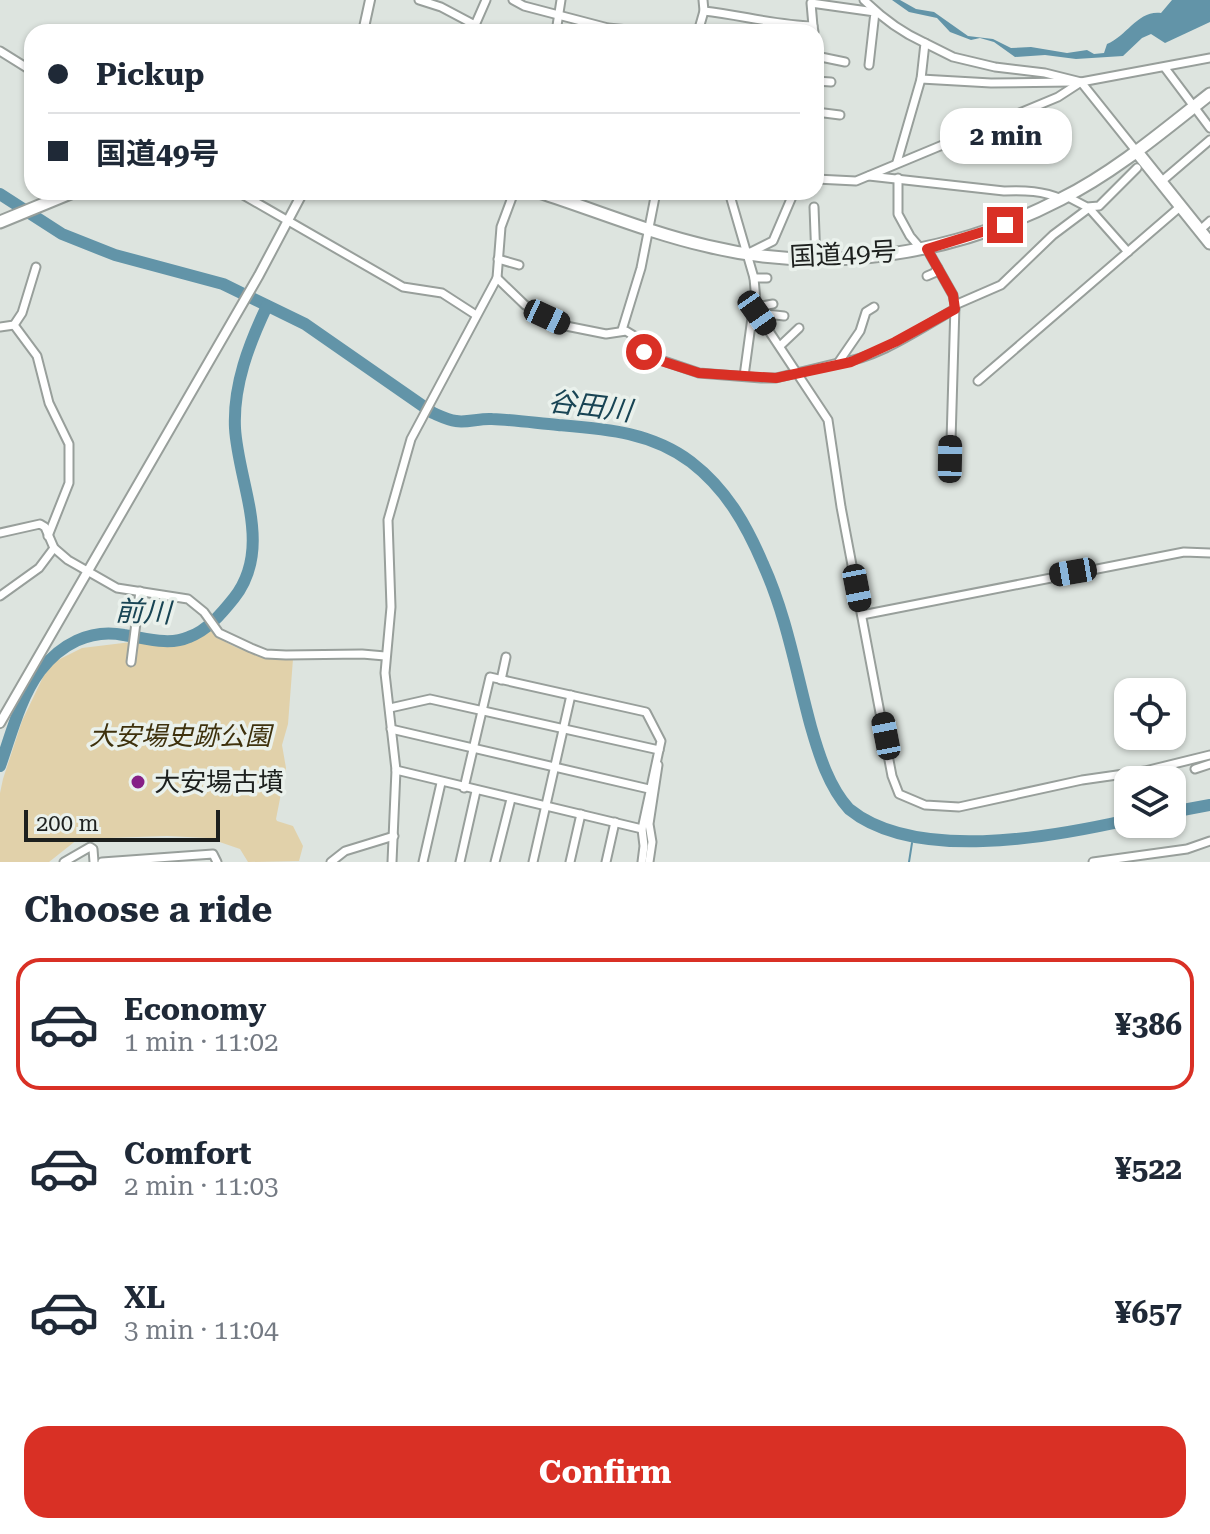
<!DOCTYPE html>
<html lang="en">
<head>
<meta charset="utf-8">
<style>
	body { margin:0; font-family:"Roboto Serif","Noto Sans JP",serif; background:#f6f6f7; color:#1f2937; height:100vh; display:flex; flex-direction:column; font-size:30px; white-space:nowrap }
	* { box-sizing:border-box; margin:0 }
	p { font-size:26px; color:#747a83 }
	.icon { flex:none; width:44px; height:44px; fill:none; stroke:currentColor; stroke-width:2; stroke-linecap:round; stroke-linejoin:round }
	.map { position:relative; height:862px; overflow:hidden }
	.details { display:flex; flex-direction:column; background:#fff; flex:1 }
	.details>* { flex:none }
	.hud { position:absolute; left:24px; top:24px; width:800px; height:176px; border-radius:24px; box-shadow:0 2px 6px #0004; display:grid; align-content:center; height:176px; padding:0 24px; background:#fff }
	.controls { position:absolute; left:1114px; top:678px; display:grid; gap:16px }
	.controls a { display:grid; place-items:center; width:72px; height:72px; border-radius:16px; background:#fff; box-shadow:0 2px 6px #0004; font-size:40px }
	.scale { position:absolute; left:24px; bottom:20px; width:196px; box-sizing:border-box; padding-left:8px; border:4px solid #1d201e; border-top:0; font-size:22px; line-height:28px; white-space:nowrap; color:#1d201e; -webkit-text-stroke:6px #eaf1ec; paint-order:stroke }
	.end { position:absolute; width:36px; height:36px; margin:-18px; border:10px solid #d93025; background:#fff; box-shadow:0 0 0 4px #fff }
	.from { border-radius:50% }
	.bubble { position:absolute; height:56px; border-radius:24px; background:#fff; box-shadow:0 2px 6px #0004; font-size:26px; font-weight:700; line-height:56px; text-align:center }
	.car { position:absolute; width:24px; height:48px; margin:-24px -12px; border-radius:10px; box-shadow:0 0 6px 2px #0007; background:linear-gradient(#222 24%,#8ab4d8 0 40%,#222 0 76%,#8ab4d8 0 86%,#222 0) }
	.hud b { display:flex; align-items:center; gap:28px; height:76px; font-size:30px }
	.hud b+b { border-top:2px solid #e0e1e3 }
	.hud i { width:20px; height:20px; background:#1f2937 }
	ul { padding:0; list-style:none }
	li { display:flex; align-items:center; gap:24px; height:132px; margin:0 16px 12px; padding:0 8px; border:4px solid transparent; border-radius:24px }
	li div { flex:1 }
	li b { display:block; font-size:30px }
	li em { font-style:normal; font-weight:700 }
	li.current { border-color:#d93025 }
	li>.icon { width:72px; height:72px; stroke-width:1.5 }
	h2 { padding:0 24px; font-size:36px; line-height:96px }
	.action { display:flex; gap:16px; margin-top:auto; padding:16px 24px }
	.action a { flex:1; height:92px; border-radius:24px; background:#d93025; color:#fff; font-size:32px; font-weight:700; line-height:92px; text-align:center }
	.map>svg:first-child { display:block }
</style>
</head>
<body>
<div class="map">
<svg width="1210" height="862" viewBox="0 0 1210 862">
	<rect width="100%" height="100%" fill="#dde4df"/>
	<path fill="#e1d1aa" d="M 210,629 C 236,655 258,653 293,659 L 288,724 L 282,745 L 286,768 L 276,819 L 277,821 L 293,826 L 303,846 L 299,861 L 248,862 L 240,849 L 208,838 L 167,836 L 78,839 L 49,862 L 0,862 L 0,793 L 3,779 L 22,721 L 44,675 L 56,661 L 82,648 L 148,640 Z"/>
	<path fill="#6294a8" d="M 892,0 L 900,0 L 916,9 L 934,12 L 968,36 L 993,39 L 1011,48 L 1031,47 L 1067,53 L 1087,50 L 1094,54 L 1104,53 L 1107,44 C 1127,36 1138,10 1161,13 L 1172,0 L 1210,0 L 1210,22 L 1165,43 L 1151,34 L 1142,38 L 1123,56 L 1076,59 L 1045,55 L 1015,57 L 994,42 L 980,38 L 971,40 L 950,32 L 937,18 L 909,12 Z"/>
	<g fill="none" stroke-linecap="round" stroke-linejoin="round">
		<polyline stroke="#6294a8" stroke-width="2" points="909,862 912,843"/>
		<g stroke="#6294a8" stroke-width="12">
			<path d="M 0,194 L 62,234 L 115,255 L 223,284 L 305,324 L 433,413 C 440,416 448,420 456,421 C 467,423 480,418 492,419 C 514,420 536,423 558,425 C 606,429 651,432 691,462 C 726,489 746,524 763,564 C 787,617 796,672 811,727 C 819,755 829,787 849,809 C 914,862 1048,838 1128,820"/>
			<path d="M 0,766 C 11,735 20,698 40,671 C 60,645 90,628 124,635 C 145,638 169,646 189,637 C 208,630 222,613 234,598 C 274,547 238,483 235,428 C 233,385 249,344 267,306"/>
			<polyline points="1172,812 1210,805"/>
		</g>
		<g stroke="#989f9b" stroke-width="11">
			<g id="minor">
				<polyline points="419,0 441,7 475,25"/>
				<polyline points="513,0 524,6 608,28 649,32"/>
				<path d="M 864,0 C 883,19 901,32 925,43 L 921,79 L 897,162"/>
				<path d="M 704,11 C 741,15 775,25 813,26 L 814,32"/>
				<polyline points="813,26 811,3 875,12 869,65"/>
				<polyline points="472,32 486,0"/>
				<polyline points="556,32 561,0"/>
				<polyline points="698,32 704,11 703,0"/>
				<polyline points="925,43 953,57 995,67 1045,73 1081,82 1137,152"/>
				<polyline points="0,51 32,71"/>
				<polyline points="816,56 845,62"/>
				<polyline points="1165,68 1210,128"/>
				<polyline points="921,79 991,83 1071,82"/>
				<polyline points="816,81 831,82"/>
				<polyline points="816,112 840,115"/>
				<path d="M 869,176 L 1004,191 C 1025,190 1043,191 1062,199"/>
				<polyline points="898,178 898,214 910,236 922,250"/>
				<polyline points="816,179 856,181 1058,97 1081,82 1210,58"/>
				<polyline points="1162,181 1210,140"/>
				<polyline points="238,192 403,287 442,293 476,315"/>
				<polyline points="729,192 754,278 757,313 828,420 841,507 892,776 899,794 925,805 959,807 1082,780 1145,771 1210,755"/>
				<polyline points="1066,196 1087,207 1099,206 1137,168"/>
				<polyline points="814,207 816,260"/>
				<polyline points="1200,230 1210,221"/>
				<polyline points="927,249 953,295 955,305 950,475"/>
				<polyline points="747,254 773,241 794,192"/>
				<polyline points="498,259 519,265"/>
				<polyline points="927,276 934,273 938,268"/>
				<polyline points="497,278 525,305 566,326 606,334 626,331 636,337 646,355 699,373 761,378 776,378 838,363 860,331 866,312 874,307"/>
				<polyline points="754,278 767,278"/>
				<polyline points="955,305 1001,285 1053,235 1089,208 1128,252"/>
				<polyline points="756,307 773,304"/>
				<polyline points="757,313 784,316"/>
				<polyline points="14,325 37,356 49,403 69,444 69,483 48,536"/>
				<polyline points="0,327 14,325 22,313 36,267"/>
				<polyline points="622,330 641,268 656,192"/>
				<polyline points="780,346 799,328"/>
				<path d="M 838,363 C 879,358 919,329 955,309"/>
				<polyline points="744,376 754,303"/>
				<polyline points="978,381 1181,206"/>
				<polyline points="0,533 40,524 45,527 54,548 68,560 117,588 188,599 204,612 219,633 251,648 266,654 286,655 362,654 385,656"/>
				<polyline points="0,596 39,568 54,548"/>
				<polyline points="862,615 1184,552 1210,553"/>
				<polyline points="131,662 140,591"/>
				<polyline points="501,680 506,657"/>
				<polyline points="390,708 430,699 659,750 642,829 644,846 642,862"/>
				<polyline points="391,729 649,789"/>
				<polyline points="1195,769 1210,764"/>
				<polyline points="396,770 642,829"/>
				<polyline points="464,788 490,677 646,712 661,741 659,750"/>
				<polyline points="64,862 90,847 93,849 94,862"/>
				<polyline points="102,862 213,854 217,862"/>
				<polyline points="331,862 345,851 394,836"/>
				<polyline points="392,862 396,770 385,673 391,607 388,520 411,439 497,278 501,227 514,192"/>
				<polyline points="423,862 441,783"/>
				<polyline points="460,862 476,791"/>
				<polyline points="495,862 511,799"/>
				<polyline points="533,862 571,695"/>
				<polyline points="570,862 581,814"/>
				<polyline points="606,862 615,822"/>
				<polyline points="649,862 652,842 649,824 658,765"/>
				<polyline points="1093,862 1187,849 1210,841"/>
			</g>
		</g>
		<g stroke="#989f9b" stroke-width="12">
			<g id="tertiary">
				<polyline points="363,32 370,0"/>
				<polyline points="0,723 259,275 303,192"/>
			</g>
		</g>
		<g stroke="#989f9b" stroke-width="15">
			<polyline id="primary" points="1137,152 1210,243"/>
		</g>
		<g stroke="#989f9b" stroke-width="15">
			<g id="trunk">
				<path d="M 539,192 C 595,210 650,233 707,246 C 826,275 953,255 1061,199 C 1115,172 1163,131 1210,94"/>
				<polyline points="0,222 73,192"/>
			</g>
		</g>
		<use href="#minor" stroke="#fff" stroke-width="7"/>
		<use href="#tertiary" stroke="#fff" stroke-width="8"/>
		<use href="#primary" stroke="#fff" stroke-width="11"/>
		<use href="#trunk" stroke="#fff" stroke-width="11"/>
	</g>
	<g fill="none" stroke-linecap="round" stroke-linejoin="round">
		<polyline stroke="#d93025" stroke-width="10" points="644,352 655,359 699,373 776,378 851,362 895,342 955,309 953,295 927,249 1005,225"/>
	</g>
	<circle fill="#861f86" stroke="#eaf1ec" stroke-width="3" cx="138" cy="782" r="8"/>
	<g text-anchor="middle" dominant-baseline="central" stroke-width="7" stroke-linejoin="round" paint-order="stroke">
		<g font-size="26" fill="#1d201e" stroke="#eaf1ec">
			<text transform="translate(843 254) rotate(-3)">国道49号</text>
		</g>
		<g font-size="26" font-style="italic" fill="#3e310d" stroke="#eaf1ec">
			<text x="180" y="736">大安場史跡公園</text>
		</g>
		<g font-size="26" fill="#1d201e" stroke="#eaf1ec" text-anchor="start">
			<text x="154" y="782">大安場古墳</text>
		</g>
		<g font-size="28" font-style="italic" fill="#184454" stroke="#eaf1ec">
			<text transform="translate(590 406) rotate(7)">谷田川</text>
			<text transform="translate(143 612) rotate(2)">前川</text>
		</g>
	</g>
</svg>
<div class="controls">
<a><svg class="icon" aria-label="locate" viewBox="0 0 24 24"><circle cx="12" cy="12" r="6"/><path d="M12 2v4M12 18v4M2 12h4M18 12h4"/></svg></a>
<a><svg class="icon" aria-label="layers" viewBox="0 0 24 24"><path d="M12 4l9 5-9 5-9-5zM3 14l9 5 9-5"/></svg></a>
</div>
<div class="scale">200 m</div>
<i class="end from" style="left:644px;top:352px"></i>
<i class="end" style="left:1005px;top:225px"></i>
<div class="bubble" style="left:940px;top:108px;width:132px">2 min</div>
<i class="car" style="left:757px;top:313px;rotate:145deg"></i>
<i class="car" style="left:547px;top:317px;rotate:115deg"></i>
<i class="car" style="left:950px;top:459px;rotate:1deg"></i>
<i class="car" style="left:1073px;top:572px;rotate:260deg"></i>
<i class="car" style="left:857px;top:588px;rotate:169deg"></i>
<i class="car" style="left:886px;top:736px;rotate:349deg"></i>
<div class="hud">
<b><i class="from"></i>Pickup</b>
<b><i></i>国道49号</b>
</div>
</div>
<section class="details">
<h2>Choose a ride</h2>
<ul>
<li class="current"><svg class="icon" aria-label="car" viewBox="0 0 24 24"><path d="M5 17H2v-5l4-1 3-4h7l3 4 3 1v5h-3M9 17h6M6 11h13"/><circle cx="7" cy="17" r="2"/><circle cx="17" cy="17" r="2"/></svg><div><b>Economy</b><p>1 min · 11:02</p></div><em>¥386</em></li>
<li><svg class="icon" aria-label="car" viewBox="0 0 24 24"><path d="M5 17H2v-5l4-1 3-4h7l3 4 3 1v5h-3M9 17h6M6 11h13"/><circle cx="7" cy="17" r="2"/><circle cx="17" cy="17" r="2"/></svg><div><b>Comfort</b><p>2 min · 11:03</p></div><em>¥522</em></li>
<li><svg class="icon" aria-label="car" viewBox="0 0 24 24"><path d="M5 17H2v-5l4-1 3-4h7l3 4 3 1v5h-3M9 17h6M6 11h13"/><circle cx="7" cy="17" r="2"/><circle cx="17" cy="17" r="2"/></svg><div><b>XL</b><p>3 min · 11:04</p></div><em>¥657</em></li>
</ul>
<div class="action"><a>Confirm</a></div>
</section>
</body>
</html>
